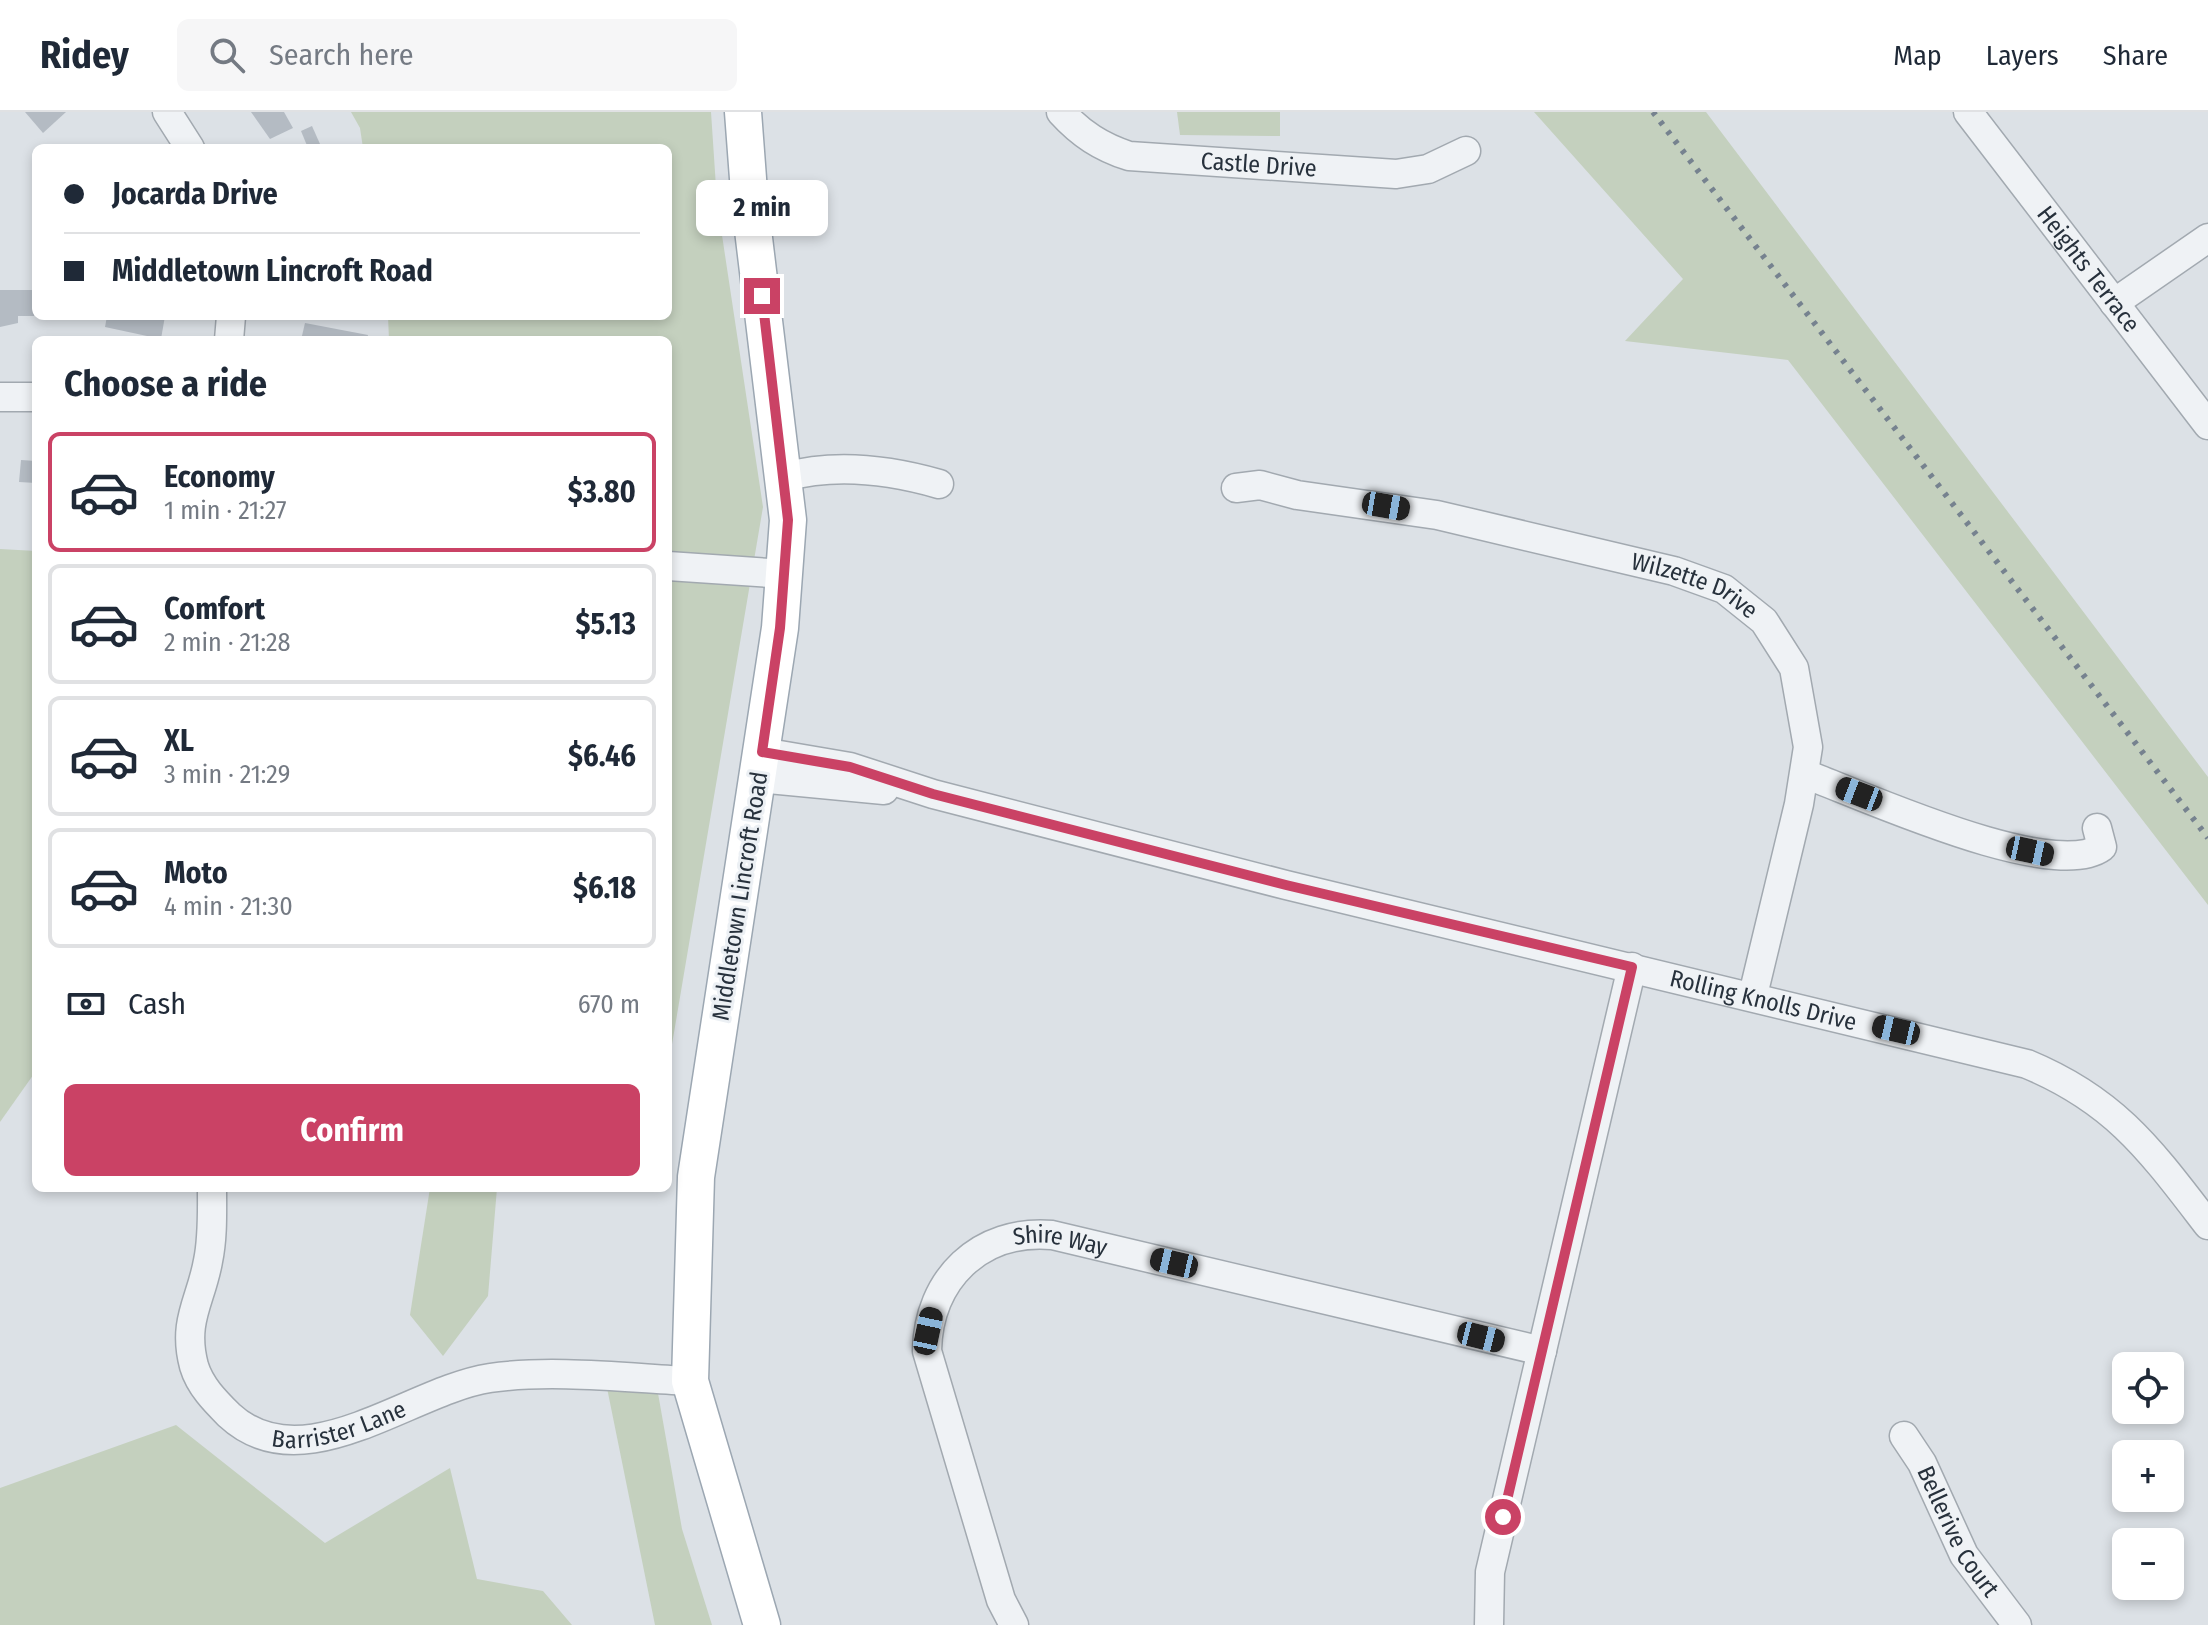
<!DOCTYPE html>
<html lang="en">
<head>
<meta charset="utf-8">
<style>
	body { margin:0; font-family:"Fira Sans Condensed",sans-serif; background:#f6f6f7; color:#1f2937; height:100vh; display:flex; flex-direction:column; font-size:30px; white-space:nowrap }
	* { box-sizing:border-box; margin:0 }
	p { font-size:26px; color:#747a83 }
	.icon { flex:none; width:44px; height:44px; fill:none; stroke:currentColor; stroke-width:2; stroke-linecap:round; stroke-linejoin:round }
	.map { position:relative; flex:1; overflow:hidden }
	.side { position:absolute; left:32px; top:224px; width:640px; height:856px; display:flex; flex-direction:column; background:#fff; border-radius:12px; box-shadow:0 4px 12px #0003 }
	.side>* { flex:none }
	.guide { position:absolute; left:32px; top:32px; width:640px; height:176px; border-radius:12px; box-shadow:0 4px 12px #0003; display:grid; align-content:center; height:176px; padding:0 32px; background:#fff }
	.controls { position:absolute; left:2112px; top:1240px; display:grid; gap:16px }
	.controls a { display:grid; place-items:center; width:72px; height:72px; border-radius:12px; background:#fff; box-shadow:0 4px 12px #0003; font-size:40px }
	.end { position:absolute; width:36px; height:36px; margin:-18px; border:10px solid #ca4265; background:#fff; box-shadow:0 0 0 4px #fff }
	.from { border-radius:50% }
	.bubble { position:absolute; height:56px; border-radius:12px; background:#fff; box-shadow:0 4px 12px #0003; font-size:26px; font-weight:700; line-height:56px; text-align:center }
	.car { position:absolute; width:24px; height:48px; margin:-24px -12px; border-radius:10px; box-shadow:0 0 6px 2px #0007; background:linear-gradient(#222 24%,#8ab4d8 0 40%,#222 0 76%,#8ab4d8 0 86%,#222 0) }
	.guide b { display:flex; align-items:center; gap:28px; height:76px; font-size:30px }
	.guide b+b { border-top:2px solid #e0e1e3 }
	.guide i { width:20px; height:20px; background:#1f2937 }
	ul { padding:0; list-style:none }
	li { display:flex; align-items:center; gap:24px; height:120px; margin:0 16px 12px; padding:0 16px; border:4px solid #e0e1e3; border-radius:12px }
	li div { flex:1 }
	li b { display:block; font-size:30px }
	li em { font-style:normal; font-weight:700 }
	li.current { border-color:#ca4265 }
	li>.icon { width:72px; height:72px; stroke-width:1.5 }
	h2 { padding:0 32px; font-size:36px; line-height:96px }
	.pay { display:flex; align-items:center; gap:20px; height:88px; padding:0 32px; font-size:30px }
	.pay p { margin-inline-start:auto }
	.cta { display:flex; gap:16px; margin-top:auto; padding:16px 32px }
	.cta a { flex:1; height:92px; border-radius:12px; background:#ca4265; color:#fff; font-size:32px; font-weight:700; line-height:92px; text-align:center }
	header { display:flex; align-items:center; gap:48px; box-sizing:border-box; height:112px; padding:0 40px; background:#fff; border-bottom:2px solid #e0e1e3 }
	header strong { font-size:38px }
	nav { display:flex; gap:44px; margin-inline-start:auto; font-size:28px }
	.search { width:560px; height:72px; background:#f6f6f7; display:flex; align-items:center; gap:20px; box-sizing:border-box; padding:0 28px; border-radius:12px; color:#747a83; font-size:30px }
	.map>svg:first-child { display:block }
</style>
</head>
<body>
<header>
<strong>Ridey</strong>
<div class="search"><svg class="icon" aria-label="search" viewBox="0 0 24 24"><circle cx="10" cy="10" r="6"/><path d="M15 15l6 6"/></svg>Search here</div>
<nav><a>Map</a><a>Layers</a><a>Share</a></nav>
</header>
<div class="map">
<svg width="2208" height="1513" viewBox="0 0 2208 1513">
	<rect width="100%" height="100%" fill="#dce1e6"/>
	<g fill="#c4d0be">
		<polygon points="351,0 711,0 717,90 763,395 668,956 668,228 389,228 388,204 668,204 668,36 363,36 360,16"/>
		<polygon points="1177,0 1280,0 1280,24 1180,23"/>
		<polygon points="1534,0 1706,0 2208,665 2208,793 1788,248 1625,229 1683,167"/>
		<polygon points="0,437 36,439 36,959 0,1010"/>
		<polygon points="430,1076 497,1076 488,1184 443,1244 410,1203"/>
		<polygon points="656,1270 682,1417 712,1513 655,1513 606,1271"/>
		<polygon points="176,1313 325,1431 450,1356 477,1467 543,1479 572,1513 0,1513 0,1376"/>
	</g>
	<g fill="#b4bbc3">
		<polygon points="25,0 66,0 43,21"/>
		<polygon points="251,0 284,0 293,16 270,27"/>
		<polygon points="312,14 320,32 308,36 301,19"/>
		<polygon points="0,178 34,178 34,204 18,204 18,211 0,215"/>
		<polygon points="107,204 165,204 161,227 105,215"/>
		<polygon points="305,211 368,223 367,228 301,228"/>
		<polygon points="21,348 36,349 36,371 19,370"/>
	</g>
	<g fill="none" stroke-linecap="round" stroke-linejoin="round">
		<g stroke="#a2a9b0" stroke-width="31">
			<g id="minor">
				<polyline points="167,0 190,36"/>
				<path id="s1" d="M 1061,0 C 1081,22 1101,35 1129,44 L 1396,62 L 1428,57 L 1466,39"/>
				<path id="s2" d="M 1968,0 L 2208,313"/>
				<polyline points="2114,191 2208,126"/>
				<polyline points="229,228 231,204"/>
				<polyline points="0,285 36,285"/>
				<path d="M 785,365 C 835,351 890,358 939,372"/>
				<path id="s3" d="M 1236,376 L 1260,373 L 1297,383 L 1437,403 L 1674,459 L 1724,477 L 1764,509 L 1794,556 L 1808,635 L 1799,692 L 1753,883"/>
				<polyline points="668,454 785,462"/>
				<path id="s4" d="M 762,640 L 850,655 L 933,682 L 1286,773 L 2027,952 C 2116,989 2151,1039 2208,1113"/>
				<path d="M 1805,662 C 1862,683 2053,771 2102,735 L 2097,716"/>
				<polyline points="758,666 884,678"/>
				<path id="s5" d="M 212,1076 C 212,1100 213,1125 208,1149 C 201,1189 182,1209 194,1254 C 200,1274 215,1289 229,1303 C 303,1372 410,1278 490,1266 C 550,1257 629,1266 690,1269"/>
				<path id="s6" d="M 1904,1324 L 1922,1351 L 1964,1443 L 2017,1513"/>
				<path id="s7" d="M 1014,1513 L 1001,1488 L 927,1239 C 928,1167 980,1117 1052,1123 L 1542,1239"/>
				<polyline points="1489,1513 1490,1460 1632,855"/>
			</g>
		</g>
		<g stroke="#9ca7b2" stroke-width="39">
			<polyline id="major" points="743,0 750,93 788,408 780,516 696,1065 690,1269 762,1513"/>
		</g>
		<use href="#minor" stroke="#eff2f5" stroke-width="28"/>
		<use href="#major" stroke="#fff" stroke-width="36"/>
		<polyline stroke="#76828f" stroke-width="6" stroke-dasharray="4 8" stroke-linecap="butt" points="1653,0 2208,726"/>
	</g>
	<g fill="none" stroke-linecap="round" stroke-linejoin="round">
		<polyline stroke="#ca4265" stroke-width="10" points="762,184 788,408 780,516 762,640 850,655 933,682 1286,773 1632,855 1503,1405"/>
	</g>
	<g text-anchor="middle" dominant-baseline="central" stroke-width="6" stroke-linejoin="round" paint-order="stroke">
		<g font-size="24" fill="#27313c" stroke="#ecf0f4">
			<text stroke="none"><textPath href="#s1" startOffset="212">Castle Drive</textPath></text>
			<text stroke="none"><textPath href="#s2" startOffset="198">Heights Terrace</textPath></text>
			<text stroke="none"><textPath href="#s3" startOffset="472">Wilzette Drive</textPath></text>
			<text transform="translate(740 784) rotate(-81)">Middletown Lincroft Road</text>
			<text stroke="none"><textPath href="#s4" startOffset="1032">Rolling Knolls Drive</textPath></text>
			<text stroke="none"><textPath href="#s7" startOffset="490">Shire Way</textPath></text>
			<text stroke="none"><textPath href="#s5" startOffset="360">Barrister Lane</textPath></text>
			<text stroke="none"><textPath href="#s6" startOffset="110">Bellerive Court</textPath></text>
		</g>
	</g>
</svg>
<div class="controls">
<a><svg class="icon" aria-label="locate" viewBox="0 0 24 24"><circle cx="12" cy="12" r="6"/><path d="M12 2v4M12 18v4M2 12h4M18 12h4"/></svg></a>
<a>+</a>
<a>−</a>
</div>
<i class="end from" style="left:1503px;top:1405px"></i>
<i class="end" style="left:762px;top:184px"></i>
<div class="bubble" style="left:696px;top:68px;width:132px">2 min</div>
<i class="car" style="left:1386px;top:394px;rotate:100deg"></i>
<i class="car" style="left:1859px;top:682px;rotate:291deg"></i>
<i class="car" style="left:2030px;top:739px;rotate:102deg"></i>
<i class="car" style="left:1896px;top:918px;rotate:283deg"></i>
<i class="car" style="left:1174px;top:1151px;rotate:283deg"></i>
<i class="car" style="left:928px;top:1219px;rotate:12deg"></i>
<i class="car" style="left:1481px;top:1225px;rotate:104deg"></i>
<div class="guide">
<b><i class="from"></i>Jocarda Drive</b>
<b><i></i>Middletown Lincroft Road</b>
</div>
<section class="side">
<h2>Choose a ride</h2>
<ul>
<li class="current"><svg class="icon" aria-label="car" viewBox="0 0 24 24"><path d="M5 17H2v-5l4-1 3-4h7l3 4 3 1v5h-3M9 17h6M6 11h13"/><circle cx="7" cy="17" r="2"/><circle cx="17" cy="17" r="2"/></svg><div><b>Economy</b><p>1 min · 21:27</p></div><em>$3.80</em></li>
<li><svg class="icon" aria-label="car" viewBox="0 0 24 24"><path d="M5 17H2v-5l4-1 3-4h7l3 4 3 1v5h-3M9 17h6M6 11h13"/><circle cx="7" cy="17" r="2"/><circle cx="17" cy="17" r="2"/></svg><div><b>Comfort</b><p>2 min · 21:28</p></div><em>$5.13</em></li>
<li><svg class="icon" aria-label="car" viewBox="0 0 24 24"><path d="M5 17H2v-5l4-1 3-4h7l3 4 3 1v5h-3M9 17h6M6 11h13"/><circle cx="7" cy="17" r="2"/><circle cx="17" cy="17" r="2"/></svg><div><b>XL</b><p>3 min · 21:29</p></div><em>$6.46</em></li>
<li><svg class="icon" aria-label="car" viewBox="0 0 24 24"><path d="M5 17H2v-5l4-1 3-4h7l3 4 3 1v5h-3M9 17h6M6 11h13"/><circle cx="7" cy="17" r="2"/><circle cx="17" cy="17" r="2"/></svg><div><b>Moto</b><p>4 min · 21:30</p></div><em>$6.18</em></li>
</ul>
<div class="pay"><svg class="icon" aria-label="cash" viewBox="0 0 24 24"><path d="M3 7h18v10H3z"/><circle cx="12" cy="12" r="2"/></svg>Cash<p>670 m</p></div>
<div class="cta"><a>Confirm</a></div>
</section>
</div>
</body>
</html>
